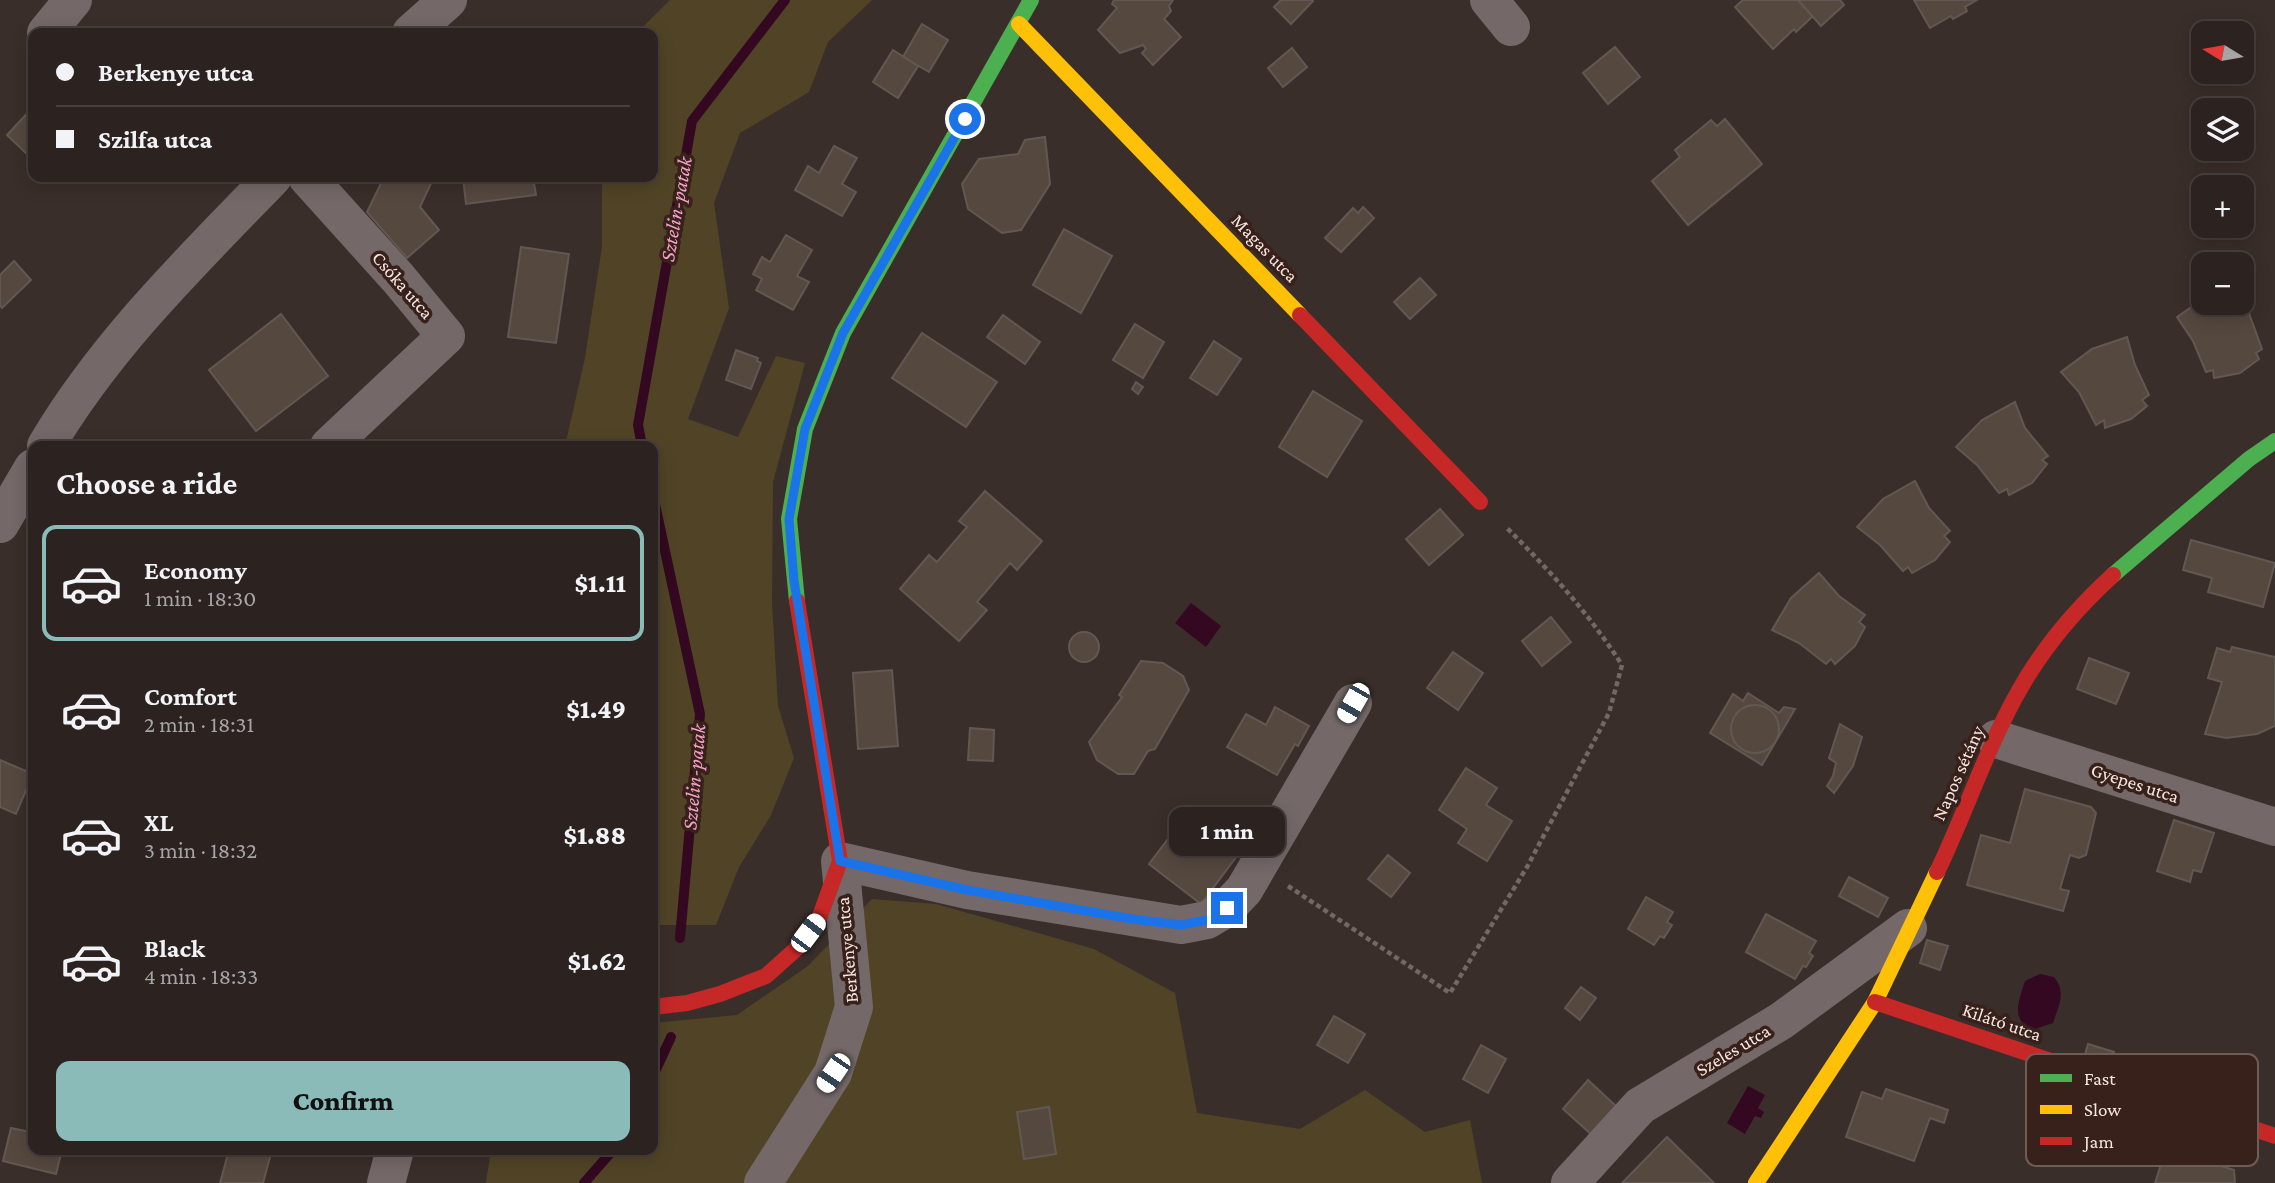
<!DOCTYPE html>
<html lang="en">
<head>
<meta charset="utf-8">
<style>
	body { margin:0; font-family:"Crimson Pro",serif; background:#342a29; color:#f1f3f6; height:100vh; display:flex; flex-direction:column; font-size:26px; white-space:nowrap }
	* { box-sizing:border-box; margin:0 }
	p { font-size:23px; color:#a6a4a5 }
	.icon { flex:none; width:38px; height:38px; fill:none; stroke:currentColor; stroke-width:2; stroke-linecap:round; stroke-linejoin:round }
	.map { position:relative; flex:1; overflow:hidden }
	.details { position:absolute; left:28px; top:441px; width:630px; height:714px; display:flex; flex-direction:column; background:#2c2220; border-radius:14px; box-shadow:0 4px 18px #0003,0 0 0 2px #483f3e }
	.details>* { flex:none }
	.guide { position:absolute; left:28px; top:28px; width:630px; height:154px; border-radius:14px; box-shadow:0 4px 18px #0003,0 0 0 2px #483f3e; display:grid; align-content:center; height:154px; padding:0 28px; background:#2c2220 }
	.needle { width:46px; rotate:281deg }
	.buttons { position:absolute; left:2191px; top:21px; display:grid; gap:14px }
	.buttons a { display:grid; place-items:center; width:63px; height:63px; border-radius:14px; background:#2c2220; box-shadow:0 4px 18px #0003,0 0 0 2px #483f3e; font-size:35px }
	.end { position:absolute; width:32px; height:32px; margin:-16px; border:9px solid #1a73e8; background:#fff; box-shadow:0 0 0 4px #fff }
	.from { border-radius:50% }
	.bubble { position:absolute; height:49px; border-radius:14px; background:#2c2220; box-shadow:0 4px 18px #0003,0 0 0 2px #483f3e; font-size:23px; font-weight:800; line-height:49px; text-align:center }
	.car { position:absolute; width:21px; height:42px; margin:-21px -10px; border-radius:9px; box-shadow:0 0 5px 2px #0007; background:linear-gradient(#fff 24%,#345 0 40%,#fff 0 76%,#345 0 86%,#fff 0) }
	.guide b { display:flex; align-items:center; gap:24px; height:66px; font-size:26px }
	.guide b+b { border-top:2px solid #483f3e }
	.guide i { width:18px; height:18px; background:#f1f3f6 }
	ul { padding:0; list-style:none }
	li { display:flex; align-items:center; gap:21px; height:116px; margin:0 14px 10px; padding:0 14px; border:4px solid transparent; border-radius:14px }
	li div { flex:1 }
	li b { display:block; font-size:26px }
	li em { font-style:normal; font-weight:800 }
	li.on { border-color:#8bbbb9 }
	li>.icon { width:63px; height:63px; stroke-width:1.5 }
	h2 { padding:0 28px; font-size:32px; line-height:84px }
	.button { display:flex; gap:14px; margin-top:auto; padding:14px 28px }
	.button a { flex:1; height:80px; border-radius:14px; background:#8bbbb9; color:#111; font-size:28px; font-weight:800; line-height:80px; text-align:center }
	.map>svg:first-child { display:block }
</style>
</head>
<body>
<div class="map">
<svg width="2275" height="1183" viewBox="0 0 2275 1183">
	<rect width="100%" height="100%" fill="#3a2e2a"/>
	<g fill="#514426">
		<polygon points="670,0 872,0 828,42 809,92 740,133 714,203 729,308 688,419 738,437 776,356 805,363 773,482 772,603 778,706 794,758 771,815 739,867 716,925 653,925 653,446 565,446 585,358 602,247 602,177 653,177 653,33 637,33"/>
		<polygon points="872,899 936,904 1094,949 1175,993 1197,1113 1300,1129 1365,1090 1425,1132 1470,1120 1482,1183 486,1183 490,1155 498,1150 653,1150 653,1023 737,1015 808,966"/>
	</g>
	<g fill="#330820">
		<polygon points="1191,603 1221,626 1206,647 1175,623"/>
		<path d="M 2040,974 L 2054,977 C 2067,992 2058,1007 2053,1023 L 2035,1029 C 2009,1023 2019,1000 2025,981 Z"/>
		<polygon points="1748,1086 1765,1095 1758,1108 1764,1112 1761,1118 1755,1116 1745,1134 1727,1123"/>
	</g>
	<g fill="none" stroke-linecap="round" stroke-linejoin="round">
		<g stroke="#330820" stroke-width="10">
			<polyline points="642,446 638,425 692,121 785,0"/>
			<polyline points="653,495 700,714 680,938"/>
			<polyline points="653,1076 671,1037"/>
			<polyline points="584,1183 613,1150"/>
		</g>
	</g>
	<g fill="#55483f" stroke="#625853" stroke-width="2">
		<polygon points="1114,0 1173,0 1169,6 1171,11 1164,19 1181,37 1153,65 1142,53 1146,49 1143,45 1120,53 1098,30 1117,8 1112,4"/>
		<polygon points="1281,0 1312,0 1313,1 1291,24 1274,7"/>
		<polygon points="1743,0 1798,0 1813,16 1796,32 1794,29 1773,49 1735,7"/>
		<polygon points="1798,0 1840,0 1844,5 1821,26"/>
		<polygon points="1914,0 1977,0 1965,7 1967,11 1953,19 1951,16 1930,28"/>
		<polygon points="922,24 948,40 929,72 903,57"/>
		<polygon points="1615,47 1640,77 1608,104 1583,73"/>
		<polygon points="1292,48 1307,67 1283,87 1268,68"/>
		<polygon points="893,50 918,66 898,98 873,82"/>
		<polygon points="33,107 33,160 7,135"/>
		<polygon points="1725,119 1762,164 1688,225 1652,181 1680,157 1675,150 1711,120 1717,126"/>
		<polygon points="1045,137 1050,184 1021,230 1002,233 968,209 962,184 979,159 1018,154 1025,140"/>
		<polygon points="834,146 857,158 842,184 856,192 842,216 795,190 808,166 819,173"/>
		<polygon points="384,177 434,177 420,207 439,230 407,258 367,212"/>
		<polygon points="463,177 533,177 536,195 466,204"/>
		<polygon points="1363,207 1374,218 1341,252 1325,238 1353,208 1358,213"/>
		<polygon points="1064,229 1112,256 1081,313 1033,285"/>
		<polygon points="786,235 812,250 797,276 809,282 793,310 756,290 762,279 753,274 762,257 770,262"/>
		<polygon points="521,247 569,254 556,343 508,337"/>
		<polygon points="14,261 31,280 2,308 0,305 0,275"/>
		<polygon points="1420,278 1436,295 1410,319 1394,302"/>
		<polygon points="2244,288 2250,316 2262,349 2256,353 2259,359 2240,373 2214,378 2213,370 2206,372 2193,341 2177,317 2203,299 2203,303 2242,303 2242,289"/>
		<polygon points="281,314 328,376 256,431 209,370"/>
		<polygon points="1003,315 1040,342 1025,364 987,337"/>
		<polygon points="1135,324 1164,342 1143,378 1113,360"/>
		<polygon points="922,333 997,382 966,427 892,378"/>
		<polygon points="2127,337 2135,365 2149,395 2142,400 2147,406 2131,419 2105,428 2104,420 2096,425 2079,392 2061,372 2092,349"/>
		<polygon points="1214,341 1241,359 1217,395 1190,378"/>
		<polygon points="736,350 758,358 757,361 761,363 751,389 726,380"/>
		<polygon points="1136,382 1143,387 1138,394 1132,389"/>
		<polygon points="1313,391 1362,421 1327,477 1279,447"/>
		<polygon points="2015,402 2025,428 2048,456 2042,460 2047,464 2032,483 2009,495 2007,489 1999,493 1977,465 1956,447 1982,420"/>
		<polygon points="1915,481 1929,508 1950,531 1944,536 1950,542 1935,560 1912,573 1908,567 1903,571 1880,545 1857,527 1883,499"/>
		<polygon points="985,491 1042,541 1017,570 1010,563 977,602 987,610 959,641 900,589 929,555 937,562 967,527 959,521"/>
		<polygon points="1440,509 1463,535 1429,565 1406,539"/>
		<polygon points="2191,540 2275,563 2263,607 2208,592 2212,578 2183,570"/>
		<polygon points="1819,573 1839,596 1865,615 1859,622 1865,627 1855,646 1835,664 1831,659 1826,664 1799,643 1772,630 1791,598"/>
		<polygon points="1551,617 1571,642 1542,666 1522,641"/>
		<circle cx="1084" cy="647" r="15"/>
		<polygon points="2232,647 2275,657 2275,726 2257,734 2226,738 2205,734 2222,682 2208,678 2217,648 2230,652"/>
		<polygon points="1453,652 1483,673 1458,710 1427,688"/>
		<polygon points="2089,658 2129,673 2116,704 2077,689"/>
		<polygon points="1141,661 1163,663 1183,676 1189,690 1155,749 1148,751 1134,774 1118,774 1097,760 1089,742 1122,697 1119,695"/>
		<polygon points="892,670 898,746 858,749 853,673"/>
		<polygon points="1748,693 1779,713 1784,707 1795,709 1762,765 1710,733 1733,694 1743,701"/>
		<circle cx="1755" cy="729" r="24"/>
		<polygon points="1275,707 1309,726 1298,746 1295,744 1277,775 1227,747 1246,714 1266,725"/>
		<polygon points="1840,724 1862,737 1853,766 1834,793 1827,786 1833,776 1836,763 1829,758"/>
		<polygon points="970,728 994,730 993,761 968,760"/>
		<polygon points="0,760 33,774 16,814 0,807"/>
		<polygon points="1466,768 1497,788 1486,805 1512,821 1487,861 1458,843 1467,829 1439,810"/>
		<polygon points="2025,789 2091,807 2096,813 2086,855 2079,858 2070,855 2060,889 2069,891 2063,911 1967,885 1981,835 2010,843"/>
		<polygon points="1212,818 1246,844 1201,904 1149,864 1183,819 1201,832"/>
		<polygon points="2174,820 2214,833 2201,872 2193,870 2190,882 2157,871"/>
		<polygon points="1388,855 1410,873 1391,897 1368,879"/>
		<polygon points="1849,877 1888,898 1878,917 1839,896"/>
		<polygon points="1646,897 1673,912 1667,922 1672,925 1664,938 1660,936 1654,945 1628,929"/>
		<polygon points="1766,914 1816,941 1809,953 1813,956 1806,967 1803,966 1795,979 1746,952"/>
		<polygon points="1927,940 1948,946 1940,970 1920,963"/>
		<polygon points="1581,987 1596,998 1580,1020 1565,1008"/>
		<polygon points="1334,1016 1365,1034 1348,1063 1317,1045"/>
		<polygon points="2088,1044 2114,1052 2109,1070 2083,1062"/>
		<polygon points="1481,1045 1506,1059 1488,1093 1463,1079"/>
		<polygon points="1588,1080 1617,1107 1592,1135 1563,1109"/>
		<polygon points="1886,1089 1948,1110 1944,1123 1930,1118 1914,1161 1846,1137 1862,1092 1882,1099"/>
		<polygon points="1049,1107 1056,1154 1024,1159 1017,1112"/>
		<polygon points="33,1117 33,1150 62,1150 56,1174 3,1161 11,1128 30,1132"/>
		<polygon points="1667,1137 1714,1183 1622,1183"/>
		<polygon points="2166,1149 2234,1170 2235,1183 2155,1183"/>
		<polygon points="229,1150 272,1150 263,1183 220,1183"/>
	</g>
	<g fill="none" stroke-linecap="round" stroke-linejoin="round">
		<path stroke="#726967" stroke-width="4.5" stroke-dasharray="5 3.5" stroke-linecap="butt" d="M 1288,886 L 1450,993 L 1527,867 L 1609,713 L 1622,665 C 1587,611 1551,572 1506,527"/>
		<g stroke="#746968" stroke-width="38">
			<polyline points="1489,0 1511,27"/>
			<polyline points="46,33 73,0"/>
			<polyline points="411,33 448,0"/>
			<polyline points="307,177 398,278 446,336 329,446"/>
			<path d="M 46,446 C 106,344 191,262 273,177"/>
			<polyline points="0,524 33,468"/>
			<polyline points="1996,739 2275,827"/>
			<polyline points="386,1183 395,1150"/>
			<polyline points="763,1183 833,1073 854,1007 840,861 967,890 1181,925 1207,920 1227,908 1244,890 1353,703"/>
			<polyline points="1570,1183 1640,1106 1781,1021 1908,928"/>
		</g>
		<g stroke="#4caf50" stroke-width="16">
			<polyline points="2113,575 2249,459 2275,441"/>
			<polyline points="797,601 789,519 805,429 843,333 1031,0"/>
		</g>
		<g stroke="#ffc107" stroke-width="16">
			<polyline points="1019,24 1300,315"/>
			<polyline points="1756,1183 1875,1002 1937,872"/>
		</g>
		<g stroke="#c62828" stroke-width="16">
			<polyline points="1300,315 1480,502"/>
			<path d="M 1937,872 C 1968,808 1990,737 2027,677 C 2051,638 2079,606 2113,575"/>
			<polyline points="1875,1002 2275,1136"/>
			<polyline points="653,1007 687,1003 720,994 766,976 795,950 820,916 840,861 797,601"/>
		</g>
	</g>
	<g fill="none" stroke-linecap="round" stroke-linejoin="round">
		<polyline stroke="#1a73e8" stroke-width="9" points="965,119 843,333 805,429 789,519 794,581 840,861 967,890 1132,919 1181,925 1207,920 1227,908"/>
	</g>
	<g text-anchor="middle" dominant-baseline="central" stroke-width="7" stroke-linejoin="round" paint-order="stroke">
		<g font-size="19" fill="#f6e6e1" stroke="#37211a">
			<text transform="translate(1265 248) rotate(46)">Magas utca</text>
			<text transform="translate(403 285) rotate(49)">Csóka utca</text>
			<text transform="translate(1958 773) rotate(-66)">Napos sétány</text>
			<text transform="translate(2135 783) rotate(18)">Gyepes utca</text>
			<text transform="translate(847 950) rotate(-95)">Berkenye utca</text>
			<text transform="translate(2002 1022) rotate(19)">Kilátó utca</text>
			<text transform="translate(1733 1050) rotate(-31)">Szeles utca</text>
		</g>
		<g font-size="21" font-style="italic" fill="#f4a1c9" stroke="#37211a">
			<text transform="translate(676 209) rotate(-80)">Sztelin-patak</text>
			<text transform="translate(694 777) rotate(-85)">Sztelin-patak</text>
		</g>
	</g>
	<rect x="2026" y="1054" width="232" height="112" rx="10" fill="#37211a" stroke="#705c56" stroke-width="2"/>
	<rect x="2040" y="1074" width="32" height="8" fill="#4caf50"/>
	<rect x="2040" y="1105" width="32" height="9" fill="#ffc107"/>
	<rect x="2040" y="1137" width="32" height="8" fill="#c62828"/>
	<g font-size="19" fill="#f6e6e1">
		<text x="2084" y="1085">Fast</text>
		<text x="2084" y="1116">Slow</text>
		<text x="2084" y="1148">Jam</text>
	</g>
</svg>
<div class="buttons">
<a><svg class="needle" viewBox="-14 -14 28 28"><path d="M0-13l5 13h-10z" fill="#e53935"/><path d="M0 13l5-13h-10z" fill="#a6a4a5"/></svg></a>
<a><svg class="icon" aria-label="layers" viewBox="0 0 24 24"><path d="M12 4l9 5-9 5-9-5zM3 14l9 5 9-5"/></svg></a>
<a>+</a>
<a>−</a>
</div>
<i class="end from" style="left:965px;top:119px"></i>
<i class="end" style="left:1227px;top:908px"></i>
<div class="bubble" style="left:1169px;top:807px;width:116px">1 min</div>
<i class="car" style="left:1353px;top:703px;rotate:210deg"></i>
<i class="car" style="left:808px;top:933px;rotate:37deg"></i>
<i class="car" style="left:833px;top:1073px;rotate:214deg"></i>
<div class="guide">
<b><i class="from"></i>Berkenye utca</b>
<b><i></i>Szilfa utca</b>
</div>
<section class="details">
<h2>Choose a ride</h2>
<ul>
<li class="on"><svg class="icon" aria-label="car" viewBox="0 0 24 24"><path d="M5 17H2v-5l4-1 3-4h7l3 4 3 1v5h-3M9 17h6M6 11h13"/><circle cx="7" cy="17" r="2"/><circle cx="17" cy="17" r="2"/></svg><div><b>Economy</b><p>1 min · 18:30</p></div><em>$1.11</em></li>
<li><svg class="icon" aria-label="car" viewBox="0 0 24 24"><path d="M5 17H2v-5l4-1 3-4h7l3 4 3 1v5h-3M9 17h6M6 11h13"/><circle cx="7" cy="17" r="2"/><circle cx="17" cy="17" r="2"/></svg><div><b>Comfort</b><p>2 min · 18:31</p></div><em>$1.49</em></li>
<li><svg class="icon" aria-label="car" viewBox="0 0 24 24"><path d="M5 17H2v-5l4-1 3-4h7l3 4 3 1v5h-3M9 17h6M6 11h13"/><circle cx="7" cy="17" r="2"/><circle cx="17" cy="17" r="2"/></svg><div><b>XL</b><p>3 min · 18:32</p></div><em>$1.88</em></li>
<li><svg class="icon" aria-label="car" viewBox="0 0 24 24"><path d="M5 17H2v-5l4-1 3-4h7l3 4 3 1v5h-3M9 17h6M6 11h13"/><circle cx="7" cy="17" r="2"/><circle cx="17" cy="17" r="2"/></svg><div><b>Black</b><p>4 min · 18:33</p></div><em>$1.62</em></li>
</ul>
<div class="button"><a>Confirm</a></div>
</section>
</div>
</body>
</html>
